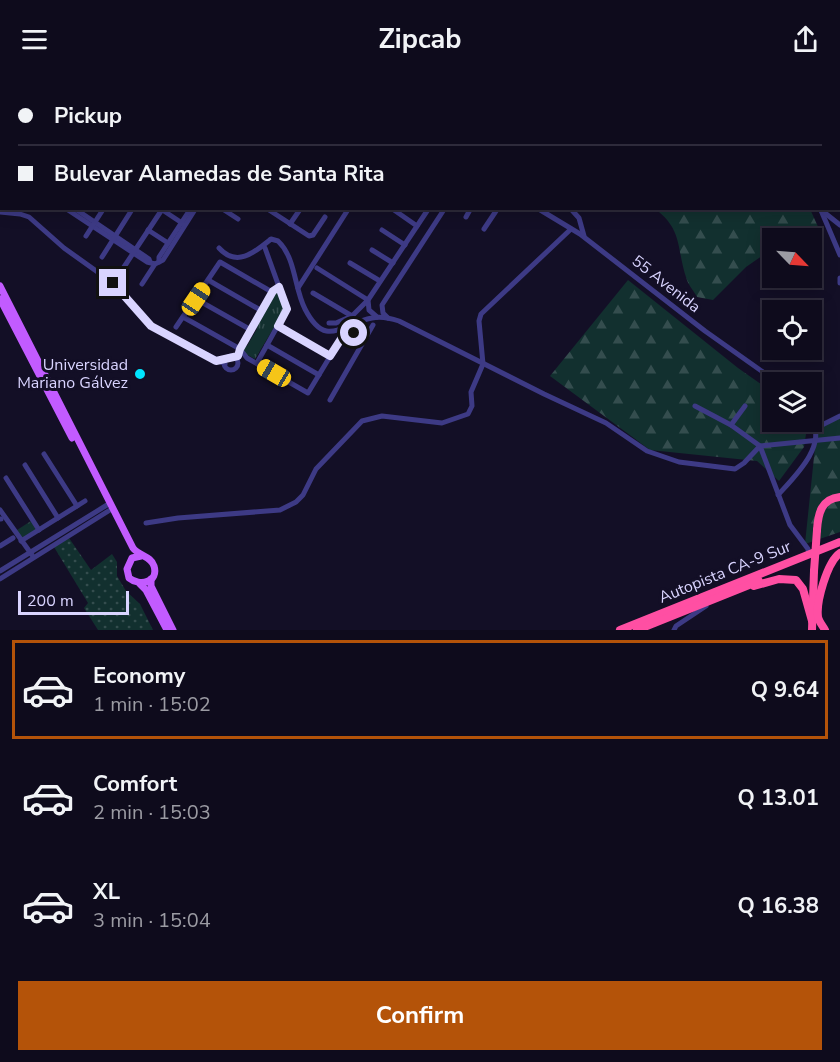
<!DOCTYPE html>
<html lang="en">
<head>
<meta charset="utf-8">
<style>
	body { margin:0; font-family:"Nunito Sans",sans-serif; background:#1c1929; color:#f1f3f6; height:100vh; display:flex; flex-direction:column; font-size:22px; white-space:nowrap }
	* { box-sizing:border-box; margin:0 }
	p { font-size:20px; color:#9b9ba3 }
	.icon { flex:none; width:33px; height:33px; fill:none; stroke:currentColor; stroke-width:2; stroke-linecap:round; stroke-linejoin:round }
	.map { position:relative; height:552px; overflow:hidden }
	.panel { display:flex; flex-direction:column; background:#0e0b1c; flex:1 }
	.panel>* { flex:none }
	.banner { position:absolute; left:0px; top:0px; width:840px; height:132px; box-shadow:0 3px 15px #0003,0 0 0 2px #2e2b3b; display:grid; align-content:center; height:132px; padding:0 18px; background:#0e0b1c }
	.needle { width:39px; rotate:115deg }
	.buttons { position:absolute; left:762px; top:150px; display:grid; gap:12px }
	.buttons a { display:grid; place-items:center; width:60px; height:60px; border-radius:0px; background:#0e0b1c; box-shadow:0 3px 15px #0003,0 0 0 2px #2e2b3b; font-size:30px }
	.scale { position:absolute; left:18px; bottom:15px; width:111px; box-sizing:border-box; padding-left:6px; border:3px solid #d9d4ff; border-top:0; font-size:16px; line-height:21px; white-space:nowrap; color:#d9d4ff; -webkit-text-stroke:4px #130f26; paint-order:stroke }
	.end { position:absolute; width:27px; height:27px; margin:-14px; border:8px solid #d9d4ff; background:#111; box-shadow:0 0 0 3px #111 }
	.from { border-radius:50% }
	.car { position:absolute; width:18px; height:36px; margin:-18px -9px; border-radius:8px; box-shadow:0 0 4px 2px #0007; background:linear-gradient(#f5c518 24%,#345 0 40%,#f5c518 0 76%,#345 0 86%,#f5c518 0) }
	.banner b { display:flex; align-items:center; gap:21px; height:57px; font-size:22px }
	.banner b+b { border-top:2px solid #2e2b3b }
	.banner i { width:15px; height:15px; background:#f1f3f6 }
	ul { padding:10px 0 0; list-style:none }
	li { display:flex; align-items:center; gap:18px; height:99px; margin:0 12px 9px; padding:0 6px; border:3px solid transparent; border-radius:0px }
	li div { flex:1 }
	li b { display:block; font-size:22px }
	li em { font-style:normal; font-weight:700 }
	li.current { border-color:#b45309 }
	li>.icon { width:54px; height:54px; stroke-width:1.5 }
	.cta { display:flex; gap:12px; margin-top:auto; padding:12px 18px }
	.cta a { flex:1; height:69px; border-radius:0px; background:#b45309; color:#fff; font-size:24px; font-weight:700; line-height:69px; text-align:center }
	header { display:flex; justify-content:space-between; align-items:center; height:78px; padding:0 18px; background:#0e0b1c; font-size:27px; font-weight:700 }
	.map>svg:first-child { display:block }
</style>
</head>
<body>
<header><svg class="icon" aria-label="menu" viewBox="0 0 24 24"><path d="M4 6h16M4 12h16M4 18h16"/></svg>Zipcab<svg class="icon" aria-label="share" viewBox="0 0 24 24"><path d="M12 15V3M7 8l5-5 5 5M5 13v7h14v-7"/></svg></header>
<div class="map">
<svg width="840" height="552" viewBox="0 0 840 552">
	<defs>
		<pattern id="grass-dots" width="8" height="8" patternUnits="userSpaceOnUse" patternTransform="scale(1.5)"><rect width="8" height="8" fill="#12302f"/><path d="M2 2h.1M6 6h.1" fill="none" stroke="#344d4e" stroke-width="1.8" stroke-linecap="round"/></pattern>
		<pattern id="forest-firs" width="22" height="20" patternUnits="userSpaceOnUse" patternTransform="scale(1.5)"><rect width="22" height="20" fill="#12302f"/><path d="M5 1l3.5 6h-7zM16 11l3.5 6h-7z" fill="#344d4e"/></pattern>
		<pattern id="park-tufts" width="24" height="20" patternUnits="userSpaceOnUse" patternTransform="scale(1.5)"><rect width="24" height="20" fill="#12302f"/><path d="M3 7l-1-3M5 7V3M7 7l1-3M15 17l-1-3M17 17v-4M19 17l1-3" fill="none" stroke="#344d4e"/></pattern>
	</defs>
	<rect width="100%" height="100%" fill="#130f26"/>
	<polygon fill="url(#grass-dots)" points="69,460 91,492 112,476 117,484 117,498 126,513 140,526 153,552 98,552 84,530 88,525 54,469"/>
	<g fill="url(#forest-firs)">
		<path d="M 655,131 L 810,131 L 824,162 L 821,177 L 812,178 L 812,160 L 772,160 L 772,171 L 746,189 L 713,222 L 697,219 C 694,213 689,208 687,202 C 676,172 684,152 655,131 Z"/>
		<polygon points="628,202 738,290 772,314 772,344 801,344 806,356 804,369 779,403 757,383 650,372 550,298"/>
		<polygon points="840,340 840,454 805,466 817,350"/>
	</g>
	<g fill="url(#park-tufts)">
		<polygon points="278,213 285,231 255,281 244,275 244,269 247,268 257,251 256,247 275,214"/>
		<polygon points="31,443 36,451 22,461 17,452"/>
	</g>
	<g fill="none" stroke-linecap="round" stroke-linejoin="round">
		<g stroke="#3d3a85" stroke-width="5">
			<polyline points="55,0 57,2"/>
			<polyline points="103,0 105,2"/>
			<polyline points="151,0 153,2"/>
			<polyline points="476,0 478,2"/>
			<polyline points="29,2 29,0"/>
			<polyline points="88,2 89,0"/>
			<polyline points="157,2 158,0"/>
			<polyline points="492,2 492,0"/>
			<polyline points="529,2 530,0"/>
			<polyline points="622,2 623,0"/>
			<polyline points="807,2 807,0"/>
			<polyline points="824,2 824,0"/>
			<polyline points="838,44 839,30"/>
			<polyline points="2,48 2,55"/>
			<polyline points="0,61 2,62"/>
			<polyline points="838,63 840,63"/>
			<polyline points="0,66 2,67"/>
			<polyline points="838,79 840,79"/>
			<polyline points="838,87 840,88"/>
			<polyline points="65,130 147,184 155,186"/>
			<polyline points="74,130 149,181 150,184"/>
			<polyline points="221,130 238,141"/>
			<polyline points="266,130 309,158 313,157 325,139"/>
			<polyline points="537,130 580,156 705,253 777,304"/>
			<polyline points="570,130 579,140 584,158"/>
			<polyline points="820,130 840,177"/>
			<polyline points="161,131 182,145"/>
			<polyline points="394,132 417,148"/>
			<polyline points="0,134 20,136 29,139 64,170 113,205 151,248 225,286"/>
			<polyline points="825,135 840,147"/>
			<polyline points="466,139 471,130"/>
			<polyline points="290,146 301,130"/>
			<polyline points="484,151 498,130"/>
			<polyline points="148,152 168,165"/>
			<polyline points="382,152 405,167"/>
			<polyline points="86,158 104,130"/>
			<path d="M 219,170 C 237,190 255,174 271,161 L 278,163 C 296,180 294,210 305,231 C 326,272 342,245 372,240 C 381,238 390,240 399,243 L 544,316 L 606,345 L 647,373 L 679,384 L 735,391 L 744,385 L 760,368 L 840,360"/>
			<polyline points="372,172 393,185"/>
			<polyline points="102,179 133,130"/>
			<polyline points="159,184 159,179 191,130"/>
			<polyline points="350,185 380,203"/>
			<polyline points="122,192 163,130"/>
			<polyline points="840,200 840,205"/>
			<polyline points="208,202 262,233"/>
			<polyline points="142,206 155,186 163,182 196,130"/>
			<polyline points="298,210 349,130"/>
			<polyline points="313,215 352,238 368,222 317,190"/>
			<polyline points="196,221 251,252"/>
			<polyline points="183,239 240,271 247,280 308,315 340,262 355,255 366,259"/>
			<polyline points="377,239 369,232 368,222 429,130"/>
			<polyline points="388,240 383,235 382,227 445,130"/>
			<polyline points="329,245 336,245 352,238"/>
			<polyline points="278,248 330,278"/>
			<polyline points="176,249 220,184 272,214"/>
			<polyline points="267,267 319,297"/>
			<circle cx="231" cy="285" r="7"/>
			<polyline points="235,280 239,276 240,271 273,213"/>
			<polyline points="257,285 287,231 265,170"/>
			<polyline points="330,322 373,247"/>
			<polyline points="695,328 731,347 760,368 790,447 808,471 809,477"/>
			<polyline points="731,347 745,328"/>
			<polyline points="816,350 840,338"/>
			<polyline points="44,376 77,428"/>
			<polyline points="25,387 58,440"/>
			<polyline points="6,400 39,452"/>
			<path d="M 778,417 C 794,399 827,368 812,343"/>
			<polyline points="0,432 32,477"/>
			<polyline points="0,441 1,441"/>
			<polyline points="146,445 178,440 280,432 296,424 303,417 316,391 362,343 382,338 442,345 468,336 472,328 471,314 483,286 479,243 481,236 571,151"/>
			<polyline points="21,463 85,423"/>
			<polyline points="0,468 13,460"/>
			<polyline points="0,493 107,427"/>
			<polyline points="0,501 110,432"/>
			<polyline points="674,552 676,548 706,528"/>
		</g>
		<g stroke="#c25bff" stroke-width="7">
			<path d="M 0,208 L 133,470 C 139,478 151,478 154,488 C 159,504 140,509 129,500 L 127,491 L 132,480 L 141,478"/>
			<polyline points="0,221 72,360"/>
			<polyline points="151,501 151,508 173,552"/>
			<polyline points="140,506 146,512 167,552"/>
		</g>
		<g stroke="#ff4fa3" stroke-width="8">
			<path d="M 817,452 C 818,436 821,421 840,419"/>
			<polyline points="754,508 779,501 796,502 803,511 812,543"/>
			<polyline points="620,552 840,464"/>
			<polyline points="637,552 759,503"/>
			<polyline points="812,552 814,493"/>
			<path d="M 825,552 C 823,548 819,544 818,539 C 816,524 827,484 840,475"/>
		</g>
		<polyline stroke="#ff4fa3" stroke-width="8" points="814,493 817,452"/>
	</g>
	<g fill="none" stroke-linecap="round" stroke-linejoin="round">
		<polyline stroke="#d9d4ff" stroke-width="8" points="113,205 151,248 216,283 238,278 240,271 273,213 279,209 287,231 278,248 330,278 341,261 354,255"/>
	</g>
	<circle fill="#00e5ff" stroke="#130f26" stroke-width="2" cx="140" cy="296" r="6"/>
	<g text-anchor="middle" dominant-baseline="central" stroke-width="6" stroke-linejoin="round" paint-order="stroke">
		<g font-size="16" fill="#d9d4ff" stroke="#130f26">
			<text transform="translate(666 206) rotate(38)">55 Avenida</text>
			<text transform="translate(725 494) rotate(-22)">Autopista CA-9 Sur</text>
		</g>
		<g font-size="16" fill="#d9d4ff" stroke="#130f26" text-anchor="end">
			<text x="128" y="287">Universidad<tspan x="128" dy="18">Mariano Gálvez</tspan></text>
		</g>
	</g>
</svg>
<div class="buttons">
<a><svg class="needle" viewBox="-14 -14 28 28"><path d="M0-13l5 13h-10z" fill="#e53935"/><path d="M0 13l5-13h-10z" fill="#9b9ba3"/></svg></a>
<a><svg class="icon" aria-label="locate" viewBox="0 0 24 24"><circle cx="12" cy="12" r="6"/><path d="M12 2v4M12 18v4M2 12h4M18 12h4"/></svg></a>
<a><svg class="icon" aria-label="layers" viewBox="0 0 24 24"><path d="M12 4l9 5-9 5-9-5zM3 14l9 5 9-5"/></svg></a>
</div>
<div class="scale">200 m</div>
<i class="end from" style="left:354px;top:255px"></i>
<i class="end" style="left:113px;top:205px"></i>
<i class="car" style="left:196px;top:221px;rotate:34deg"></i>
<i class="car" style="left:274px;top:295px;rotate:300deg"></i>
<div class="banner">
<b><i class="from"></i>Pickup</b>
<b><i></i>Bulevar Alamedas de Santa Rita</b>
</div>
</div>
<section class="panel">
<ul>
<li class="current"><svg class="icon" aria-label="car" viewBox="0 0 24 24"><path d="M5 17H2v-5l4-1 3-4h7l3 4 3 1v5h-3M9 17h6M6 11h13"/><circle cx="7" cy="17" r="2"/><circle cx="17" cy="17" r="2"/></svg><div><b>Economy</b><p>1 min · 15:02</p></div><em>Q 9.64</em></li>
<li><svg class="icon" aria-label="car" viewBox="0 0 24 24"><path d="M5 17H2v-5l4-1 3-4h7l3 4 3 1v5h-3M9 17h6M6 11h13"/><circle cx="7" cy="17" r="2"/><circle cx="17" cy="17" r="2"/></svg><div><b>Comfort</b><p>2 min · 15:03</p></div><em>Q 13.01</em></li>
<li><svg class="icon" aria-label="car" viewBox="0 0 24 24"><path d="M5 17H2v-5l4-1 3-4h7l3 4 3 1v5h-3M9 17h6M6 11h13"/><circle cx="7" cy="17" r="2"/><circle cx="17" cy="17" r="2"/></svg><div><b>XL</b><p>3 min · 15:04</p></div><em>Q 16.38</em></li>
</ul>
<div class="cta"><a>Confirm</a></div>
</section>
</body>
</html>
